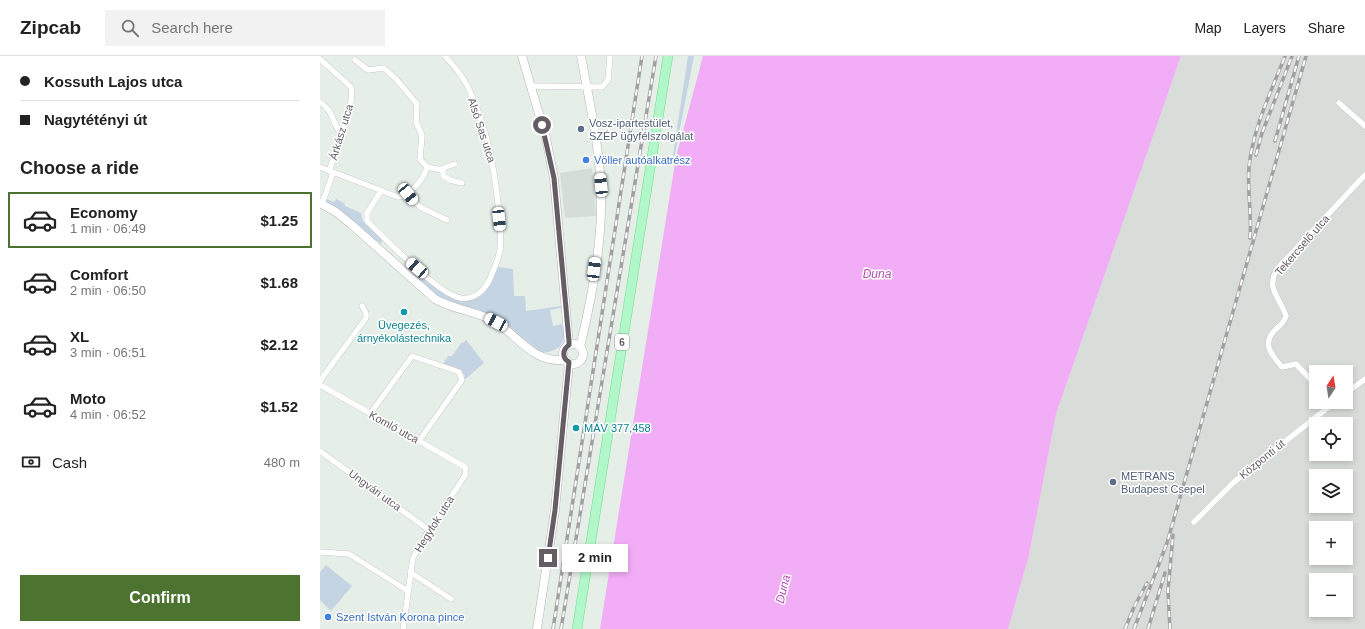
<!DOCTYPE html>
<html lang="en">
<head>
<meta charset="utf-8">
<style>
	body { margin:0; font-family:Helvetica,sans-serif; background:#f2f2f2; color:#222; height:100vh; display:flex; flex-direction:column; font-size:15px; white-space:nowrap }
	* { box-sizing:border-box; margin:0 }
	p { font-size:13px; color:#767676 }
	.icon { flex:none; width:22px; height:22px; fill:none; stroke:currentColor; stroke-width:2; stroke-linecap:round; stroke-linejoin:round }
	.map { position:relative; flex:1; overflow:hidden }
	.sheet { display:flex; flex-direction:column; background:#fff; width:320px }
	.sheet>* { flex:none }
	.hud { display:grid; align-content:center; height:88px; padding:0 20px; background:#fff }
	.needle { width:26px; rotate:12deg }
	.controls { position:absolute; left:989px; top:309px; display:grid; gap:8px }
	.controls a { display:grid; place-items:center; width:44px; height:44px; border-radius:0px; background:#fff; box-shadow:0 2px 6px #0003; font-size:20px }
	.end { position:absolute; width:18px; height:18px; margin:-9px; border:5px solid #645d64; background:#fff; box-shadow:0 0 0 2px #fff }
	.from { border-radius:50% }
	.bubble { position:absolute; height:28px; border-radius:0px; background:#fff; box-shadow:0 2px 6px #0003; font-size:13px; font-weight:700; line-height:28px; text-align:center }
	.car { position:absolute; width:12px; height:24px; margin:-12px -6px; border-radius:5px; box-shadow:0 0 3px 1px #0007; background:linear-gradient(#fff 24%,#345 0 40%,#fff 0 76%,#345 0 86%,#fff 0) }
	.hud b { display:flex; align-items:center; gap:14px; height:38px; font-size:15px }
	.hud b+b { border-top:1px solid #e0e0e0 }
	.hud i { width:10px; height:10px; background:#222 }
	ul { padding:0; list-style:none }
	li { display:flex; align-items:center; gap:12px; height:56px; margin:0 8px 6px; padding:0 12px; border:2px solid transparent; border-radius:0px }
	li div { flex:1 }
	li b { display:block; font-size:15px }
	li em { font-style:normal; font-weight:700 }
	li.selected { border-color:#4d7330 }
	li>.icon { width:36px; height:36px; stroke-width:1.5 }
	h2 { padding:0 20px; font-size:18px; line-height:48px }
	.pay { display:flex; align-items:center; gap:10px; height:44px; padding:0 20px; font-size:15px }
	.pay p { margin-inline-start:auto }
	.cta { display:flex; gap:8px; margin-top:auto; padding:8px 20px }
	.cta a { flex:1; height:46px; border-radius:0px; background:#4d7330; color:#fff; font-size:16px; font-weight:700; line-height:46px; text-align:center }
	header { display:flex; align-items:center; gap:24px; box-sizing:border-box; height:56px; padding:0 20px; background:#fff; border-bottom:1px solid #e0e0e0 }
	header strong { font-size:19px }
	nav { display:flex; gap:22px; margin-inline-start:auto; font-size:14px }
	.search { width:280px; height:36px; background:#f2f2f2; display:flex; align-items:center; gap:10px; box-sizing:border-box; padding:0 14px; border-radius:0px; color:#767676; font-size:15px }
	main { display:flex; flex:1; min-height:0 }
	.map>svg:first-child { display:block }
</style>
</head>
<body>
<header>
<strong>Zipcab</strong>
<div class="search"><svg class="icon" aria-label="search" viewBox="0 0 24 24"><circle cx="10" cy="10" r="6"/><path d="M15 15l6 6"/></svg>Search here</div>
<nav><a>Map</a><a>Layers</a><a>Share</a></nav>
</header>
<main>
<section class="sheet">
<div class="hud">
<b><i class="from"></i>Kossuth Lajos utca</b>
<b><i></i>Nagytétényi út</b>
</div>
<h2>Choose a ride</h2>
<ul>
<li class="selected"><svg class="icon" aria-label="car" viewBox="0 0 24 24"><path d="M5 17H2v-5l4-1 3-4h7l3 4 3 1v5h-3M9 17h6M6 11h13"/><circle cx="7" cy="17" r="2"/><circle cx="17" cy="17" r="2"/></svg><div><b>Economy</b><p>1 min · 06:49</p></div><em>$1.25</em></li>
<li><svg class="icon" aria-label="car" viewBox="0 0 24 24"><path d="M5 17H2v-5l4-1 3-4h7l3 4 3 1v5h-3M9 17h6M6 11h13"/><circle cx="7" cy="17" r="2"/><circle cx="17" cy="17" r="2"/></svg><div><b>Comfort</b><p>2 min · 06:50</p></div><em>$1.68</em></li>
<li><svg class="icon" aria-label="car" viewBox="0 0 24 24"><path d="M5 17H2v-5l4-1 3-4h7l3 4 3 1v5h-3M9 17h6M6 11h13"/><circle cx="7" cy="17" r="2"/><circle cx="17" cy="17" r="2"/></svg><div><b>XL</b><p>3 min · 06:51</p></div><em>$2.12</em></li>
<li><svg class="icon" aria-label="car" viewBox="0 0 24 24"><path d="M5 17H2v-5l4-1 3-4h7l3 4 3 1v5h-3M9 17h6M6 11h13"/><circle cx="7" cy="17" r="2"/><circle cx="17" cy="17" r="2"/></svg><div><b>Moto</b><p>4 min · 06:52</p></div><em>$1.52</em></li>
</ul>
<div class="pay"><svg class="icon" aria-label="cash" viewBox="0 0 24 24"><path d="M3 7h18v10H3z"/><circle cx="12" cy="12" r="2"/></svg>Cash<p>480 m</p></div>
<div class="cta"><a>Confirm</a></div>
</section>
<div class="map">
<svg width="1045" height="573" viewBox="0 0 1045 573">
	<rect width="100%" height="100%" fill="#e6eee8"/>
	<path fill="#d8ddd9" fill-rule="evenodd" d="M 861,0 L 1045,0 L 1045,573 L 688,573 L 709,499 L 736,358 ZM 996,316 L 1026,316 L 1026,346 L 996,346 ZM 996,368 L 1026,368 L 1026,398 L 996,398 ZM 996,420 L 1026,420 L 1026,450 L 996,450 ZM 996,472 L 1026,472 L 1026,502 L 996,502 ZM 996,524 L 1026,524 L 1026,554 L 996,554 Z"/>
	<polygon fill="#d4ded7" points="272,112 276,160 245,162 240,117"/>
	<g fill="#c5d4e3">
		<polygon points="368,0 374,0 354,103 353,99"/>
		<polygon points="7,143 14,146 16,143 24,147 25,150 41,157 43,165 62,183 61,188 5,146"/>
		<path d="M 70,197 L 92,217 L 94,215 C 130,244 153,266 178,211 L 193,213 L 194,240 L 205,240 L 206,255 L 241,250 L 241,252 L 230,254 L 233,270 L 242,268 C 243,272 245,277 244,281 C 243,292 230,298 221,296 L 178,263 L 155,253 L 135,250 L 119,244 L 68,199 Z"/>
		<polygon points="146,284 164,307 142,326 145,319 135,311 123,308 128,300 132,300 142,286 143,287"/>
		<polygon points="6,509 32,530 11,555 0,544 0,516"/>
	</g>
	<polygon fill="#f1adf6" points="383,0 861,0 736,358 709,499 688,573 280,573 356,101"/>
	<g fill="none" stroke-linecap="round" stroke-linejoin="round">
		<g stroke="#b6b1b6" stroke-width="6">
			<g id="street">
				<path d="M 0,3 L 31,31 C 36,47 15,98 9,115"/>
				<polyline points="35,4 48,14 64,12 76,23 97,48 96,66 102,79 100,103 107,111 123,114"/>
				<polyline points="211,30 282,31 288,24 290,0"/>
				<path d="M 0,46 C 13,54 13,68 22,80"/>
				<polyline points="1019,47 1045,70"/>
				<polyline points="135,108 123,112 123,120 130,124 142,127"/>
				<path d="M 0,111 L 78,141 C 90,140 104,123 107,111"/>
				<path d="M 61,135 L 47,157 L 47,165 C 64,182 117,236 137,241 C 151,246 162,237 169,225 C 173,216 178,204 180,194 C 182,182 180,169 179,158 C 175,112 167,71 147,29 C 141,18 133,9 125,0"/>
				<polyline points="88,138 100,151 127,164"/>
				<polyline points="2,148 13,117"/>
				<polyline points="0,325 46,262 46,257 42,250"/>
				<polyline points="0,329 145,411 146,418 109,474 93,502 83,573"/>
				<path d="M 996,329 L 976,308 L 962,311 C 951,298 941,287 956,273 C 961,269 964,266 966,260 C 961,242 945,234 957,213 L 1045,119"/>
				<polyline points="1026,337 1045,323"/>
				<polyline points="50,358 92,300 139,316 142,324 99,385"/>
				<polyline points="0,395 109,474"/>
				<polyline points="874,466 914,426 1015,346"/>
				<polyline points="0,496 29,498 88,535"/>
				<polyline points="90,516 131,543"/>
			</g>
		</g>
		<g stroke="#b9b2b8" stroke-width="9">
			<g id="secondary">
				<polyline points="202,0 226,82 234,122 249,289"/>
				<path d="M 0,147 L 16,156 L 32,169 L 115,243 C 134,254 157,255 176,266 C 201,283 213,307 246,304"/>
				<circle cx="253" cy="298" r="10"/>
				<path d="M 260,291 C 271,246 282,187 281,141 C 281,96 269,44 261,0"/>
				<polyline points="217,573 235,454 249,307"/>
			</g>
		</g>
		<g stroke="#6ae384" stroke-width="10">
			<polyline id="primary" points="257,573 348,0"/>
		</g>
		<use href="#street" stroke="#fff" stroke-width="5.5"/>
		<use href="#secondary" stroke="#fff" stroke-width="8"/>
		<use href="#primary" stroke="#b2f7c9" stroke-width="9"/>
		<g stroke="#a3a0a3" stroke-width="3.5">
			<g id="rail">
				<polyline points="955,85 979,0"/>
				<polyline points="936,99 942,77 972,0"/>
				<path d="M 930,182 C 932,158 927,135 929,111 C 933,72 951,36 965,0"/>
				<polyline points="233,573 322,0"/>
				<polyline points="241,573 336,0"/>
				<polyline points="805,573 814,551 827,527"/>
				<polyline points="814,573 847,487 986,0"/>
				<polyline points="828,573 845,517"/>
				<polyline points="850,573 848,535 853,479"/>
			</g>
		</g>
		<use href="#rail" stroke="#fff" stroke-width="2" stroke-dasharray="6" stroke-linecap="butt"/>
	</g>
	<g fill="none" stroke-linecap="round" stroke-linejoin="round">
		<path stroke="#645d64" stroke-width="5" d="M 222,69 L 234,122 L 249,285 L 249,289 C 242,294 242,302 249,306 L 235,454 L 228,502"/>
	</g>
	<g fill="#5c6f8a" stroke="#fff" stroke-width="1.5">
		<circle cx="261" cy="73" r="4"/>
		<circle cx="793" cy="426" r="4"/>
	</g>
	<g fill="#3f7fe0" stroke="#fff" stroke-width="1.5">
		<circle cx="266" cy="104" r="4"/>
		<circle cx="8" cy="561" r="4"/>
	</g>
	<g fill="#0f9aa8" stroke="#fff" stroke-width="1.5">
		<circle cx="84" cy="256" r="4"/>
		<circle cx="256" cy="372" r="4"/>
	</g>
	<g text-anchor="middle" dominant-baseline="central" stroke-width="3" stroke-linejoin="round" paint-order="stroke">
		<rect fill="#fff" stroke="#928e92" stroke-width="1" x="295" y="278" width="14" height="16" rx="3"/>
		<g font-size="10" font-weight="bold" fill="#645d64">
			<text x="302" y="286">6</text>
		</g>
		<g font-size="11" fill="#4e5e75" stroke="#fff" text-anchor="start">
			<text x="269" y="67">Vosz-ipartestület,<tspan x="269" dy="13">SZÉP ügyfélszolgálat</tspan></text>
			<text x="801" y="420">METRANS<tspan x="801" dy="13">Budapest Csepel</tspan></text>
		</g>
		<g font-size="11" fill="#645d64" stroke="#fff">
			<text transform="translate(162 74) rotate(72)">Alsó Sas utca</text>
			<text transform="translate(21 76) rotate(-73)">Árkász utca</text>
			<text transform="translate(982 189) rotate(-49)">Tekercselő utca</text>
			<text transform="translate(74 371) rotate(29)">Komló utca</text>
			<text transform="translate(942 403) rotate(-39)">Központi út</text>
			<text transform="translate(55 434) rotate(36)">Ungvári utca</text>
			<text transform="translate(114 468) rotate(-58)">Hegyfok utca</text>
		</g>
		<g font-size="11" fill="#366cbe" stroke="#fff" text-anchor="start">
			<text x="274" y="104">Völler autóalkatrész</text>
			<text x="16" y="561">Szent István Korona pince</text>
		</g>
		<g font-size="11" fill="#0d838f" stroke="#fff">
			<text x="84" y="269">Üvegezés,<tspan x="84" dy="13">árnyékolástechnika</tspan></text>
			<text x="264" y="372" text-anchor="start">MÁV 377,458</text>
		</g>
		<g font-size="12" font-style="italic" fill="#af4fae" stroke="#fff">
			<text x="557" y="218">Duna</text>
			<text transform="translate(463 533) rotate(-76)">Duna</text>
		</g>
	</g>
</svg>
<div class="controls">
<a><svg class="needle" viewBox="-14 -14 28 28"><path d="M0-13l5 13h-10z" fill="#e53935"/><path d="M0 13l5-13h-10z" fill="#767676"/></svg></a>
<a><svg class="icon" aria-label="locate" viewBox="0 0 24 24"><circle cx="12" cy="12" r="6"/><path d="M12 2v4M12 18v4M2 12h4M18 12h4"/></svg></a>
<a><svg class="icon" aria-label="layers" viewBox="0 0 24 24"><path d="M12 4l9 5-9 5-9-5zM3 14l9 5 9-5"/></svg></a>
<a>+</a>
<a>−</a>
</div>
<i class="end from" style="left:222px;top:69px"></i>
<i class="end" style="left:228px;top:502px"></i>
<div class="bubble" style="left:242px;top:488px;width:66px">2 min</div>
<i class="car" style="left:281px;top:129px;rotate:354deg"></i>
<i class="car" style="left:88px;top:138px;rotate:141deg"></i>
<i class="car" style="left:179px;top:163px;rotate:174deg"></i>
<i class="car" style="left:97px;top:212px;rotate:311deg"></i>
<i class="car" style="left:274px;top:213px;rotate:7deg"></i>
<i class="car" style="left:176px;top:266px;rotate:298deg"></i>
</div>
</main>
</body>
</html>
